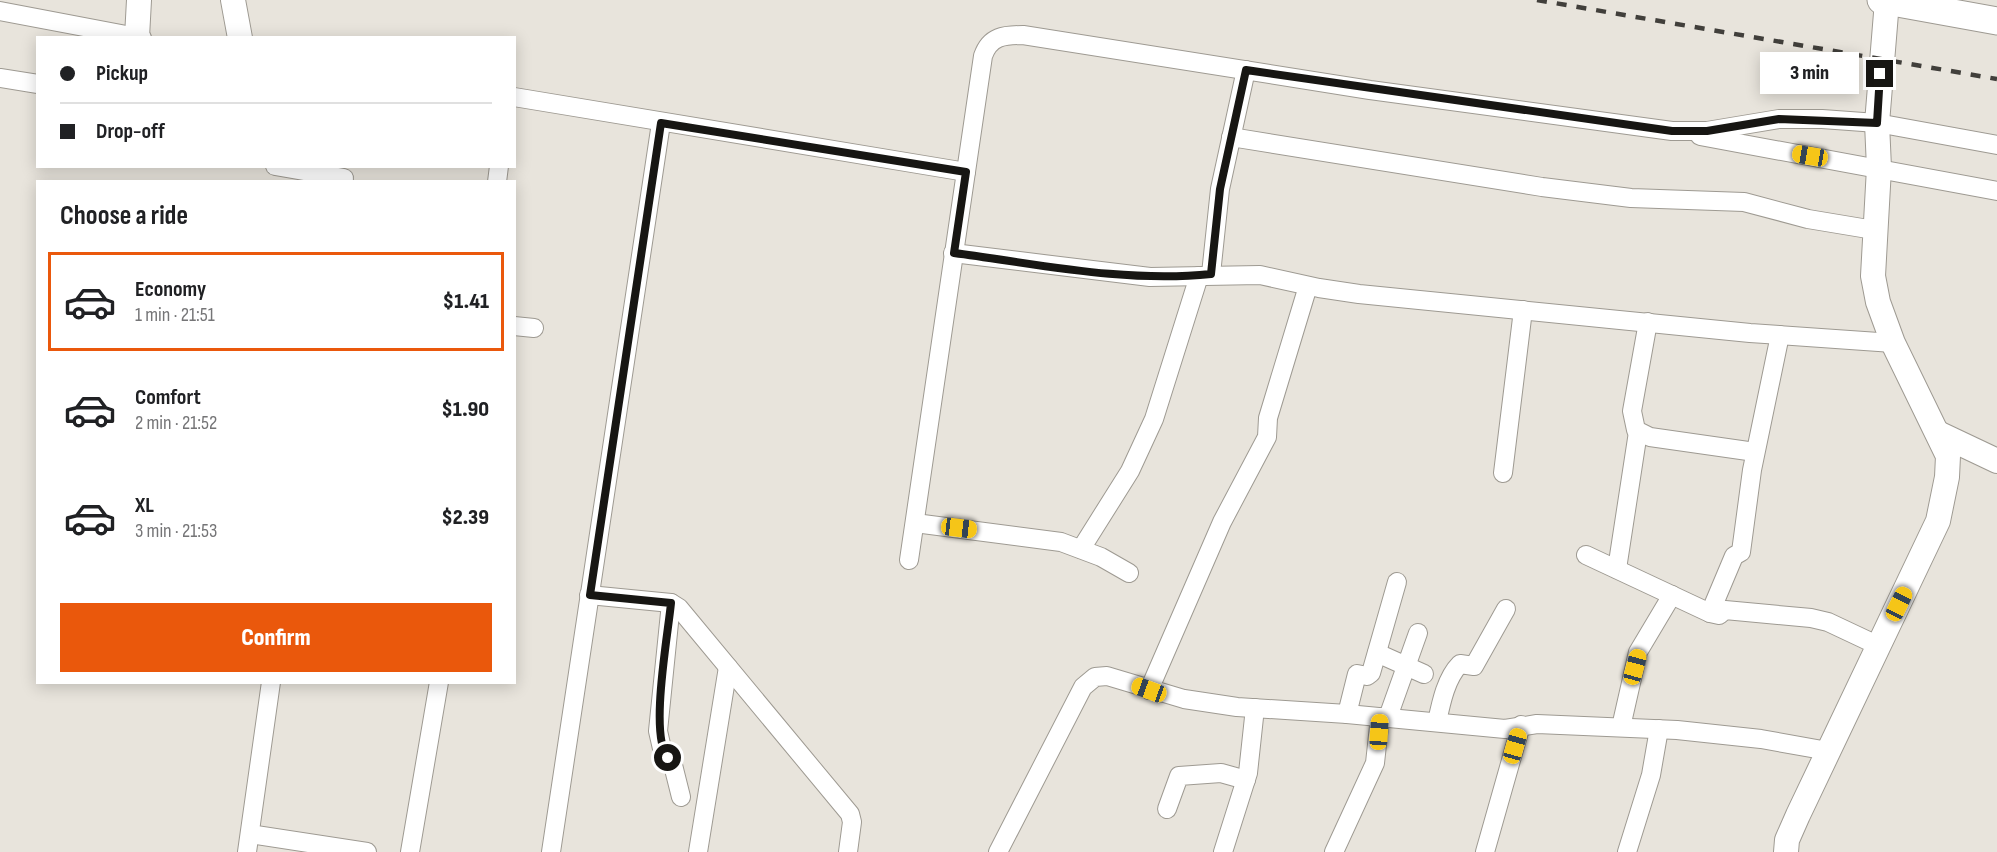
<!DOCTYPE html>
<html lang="en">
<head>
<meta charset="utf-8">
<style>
	body { margin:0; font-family:"Sofia Sans Condensed",sans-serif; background:#f2f2f2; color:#202124; height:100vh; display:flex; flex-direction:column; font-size:22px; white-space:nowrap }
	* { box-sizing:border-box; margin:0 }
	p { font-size:20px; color:#757577 }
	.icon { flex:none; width:33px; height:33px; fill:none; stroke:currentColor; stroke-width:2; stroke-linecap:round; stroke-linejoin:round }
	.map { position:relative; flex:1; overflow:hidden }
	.side { position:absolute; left:36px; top:180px; width:480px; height:504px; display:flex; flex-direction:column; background:#fff; border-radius:0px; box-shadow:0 3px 15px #0003 }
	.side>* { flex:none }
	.guide { position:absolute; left:36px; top:36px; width:480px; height:132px; border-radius:0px; box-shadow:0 3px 15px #0003; display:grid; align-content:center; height:132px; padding:0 24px; background:#fff }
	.end { position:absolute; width:27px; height:27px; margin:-14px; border:8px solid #171613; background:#fff; box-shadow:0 0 0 3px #fff }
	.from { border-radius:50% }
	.bubble { position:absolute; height:42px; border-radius:0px; background:#fff; box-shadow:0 3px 15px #0003; font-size:20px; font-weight:800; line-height:42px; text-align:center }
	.car { position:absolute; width:18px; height:36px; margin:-18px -9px; border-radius:8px; box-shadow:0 0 4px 2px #0007; background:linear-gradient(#f5c518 24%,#345 0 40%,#f5c518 0 76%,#345 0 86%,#f5c518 0) }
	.guide b { display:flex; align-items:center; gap:21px; height:57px; font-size:22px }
	.guide b+b { border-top:2px solid #e0e0e0 }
	.guide i { width:15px; height:15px; background:#202124 }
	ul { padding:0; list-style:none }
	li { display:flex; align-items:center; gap:18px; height:99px; margin:0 12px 9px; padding:0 12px; border:3px solid transparent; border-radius:0px }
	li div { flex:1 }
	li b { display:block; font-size:22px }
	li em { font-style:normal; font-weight:800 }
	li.selected { border-color:#ea580c }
	li>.icon { width:54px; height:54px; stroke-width:1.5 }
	h2 { padding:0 24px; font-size:27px; line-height:72px }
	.button { display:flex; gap:12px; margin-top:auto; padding:12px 24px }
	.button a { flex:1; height:69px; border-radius:0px; background:#ea580c; color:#fff; font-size:24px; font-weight:800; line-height:69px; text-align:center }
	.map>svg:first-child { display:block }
</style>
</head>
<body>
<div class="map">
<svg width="1997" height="852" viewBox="0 0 1997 852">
	<rect width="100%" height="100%" fill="#e8e4dc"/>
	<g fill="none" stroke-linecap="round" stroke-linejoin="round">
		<g stroke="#9e9a92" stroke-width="20">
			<g id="minor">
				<polyline points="0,11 142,38"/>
				<polyline points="0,78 38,84"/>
				<polyline points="514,97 966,172"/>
				<polyline points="1700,136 1997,191"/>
				<polyline points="1231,137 1542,187 1631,198 1744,202 1808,219 1874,230"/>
				<polyline points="275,166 344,178"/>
				<polyline points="497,182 499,166"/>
				<polyline points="953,253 1150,277 1260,275 1319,288 1359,294 1750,333 1893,343"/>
				<polyline points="1211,274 1220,189 1246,70"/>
				<polyline points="1648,322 1632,411 1636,430 1650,437 1755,452"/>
				<polyline points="514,326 534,328"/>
				<polyline points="1503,473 1523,310"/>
				<polyline points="915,523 1061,542 1101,557 1129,573"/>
				<polyline points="1081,549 1130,471 1154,419 1199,276"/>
				<polyline points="1586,555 1710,613 1719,615 1725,610 1811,618 1828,622 1879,646"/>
				<path d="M 909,560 L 983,56 C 990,36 1004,35 1023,35 L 1370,90 L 1672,131 L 1707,131 L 1779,119 L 1822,119 L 1877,123 L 1997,145"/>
				<polyline points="1617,569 1638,432"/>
				<polyline points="589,595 671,603 679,608 850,814 852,822 848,852"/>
				<polyline points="671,603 658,731 663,753 673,765 681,797"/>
				<polyline points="1710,613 1734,556 1741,552 1752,470 1780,335"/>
				<polyline points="1377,653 1424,674"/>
				<polyline points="1149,690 1222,522 1267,437 1268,418 1308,286"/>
				<polyline points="1347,714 1357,674 1367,676 1371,673 1397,582"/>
				<polyline points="1388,717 1418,633"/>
				<path d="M 1437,722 C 1441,703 1446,678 1460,664 L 1474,666 L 1506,609"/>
				<polyline points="1621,727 1638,652 1672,595"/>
				<polyline points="1167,809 1179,776 1221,773 1246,780"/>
				<polyline points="250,834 367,852"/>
				<polyline points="247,852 271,682"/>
				<polyline points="410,852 439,682"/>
				<polyline points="551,852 661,123"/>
				<polyline points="698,852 728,667"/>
				<polyline points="998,852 1083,687 1095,677 1107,676 1184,699 1237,707 1347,714 1505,729 1537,724 1677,730 1761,739 1828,751"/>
				<polyline points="1223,852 1248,773 1255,708"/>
				<polyline points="1334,852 1375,763 1380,717"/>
				<polyline points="1485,852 1521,725"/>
				<polyline points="1627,852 1651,775 1659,729"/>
			</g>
		</g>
		<g stroke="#9e9a92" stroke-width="26">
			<g id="tertiary">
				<polyline points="233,0 240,38"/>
				<polyline points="137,37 139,0"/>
				<polyline points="1938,433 1997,461"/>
				<polyline points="1786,852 1787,840 1798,815 1938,521 1947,477 1948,456 1893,343 1878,302 1873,276 1879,168 1877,123 1887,1"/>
			</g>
		</g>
		<g stroke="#9e9a92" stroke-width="29">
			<polyline id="secondary" points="1881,0 1997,21"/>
		</g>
		<use href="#minor" stroke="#fff" stroke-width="18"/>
		<use href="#tertiary" stroke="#fff" stroke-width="24"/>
		<use href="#secondary" stroke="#fff" stroke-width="27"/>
		<polyline stroke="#413f3b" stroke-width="4.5" stroke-dasharray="10 10" stroke-linecap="butt" points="1537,0 1997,79"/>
	</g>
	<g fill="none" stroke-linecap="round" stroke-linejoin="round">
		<path stroke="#171613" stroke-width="8" d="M 668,758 C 649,736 668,635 671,603 L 590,595 L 661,123 L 966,172 L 954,253 C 1038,264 1125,283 1211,274 L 1220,189 L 1246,70 L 1672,131 L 1707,131 L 1779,119 L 1877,123 L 1880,74"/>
	</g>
</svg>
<i class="end from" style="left:668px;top:758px"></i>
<i class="end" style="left:1880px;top:74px"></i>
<div class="bubble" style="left:1760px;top:52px;width:99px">3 min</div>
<i class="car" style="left:1810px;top:156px;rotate:280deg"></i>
<i class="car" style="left:959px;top:528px;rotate:97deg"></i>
<i class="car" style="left:1899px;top:604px;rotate:26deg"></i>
<i class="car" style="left:1635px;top:667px;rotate:15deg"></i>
<i class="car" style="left:1149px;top:690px;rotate:290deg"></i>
<i class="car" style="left:1379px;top:732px;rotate:4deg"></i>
<i class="car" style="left:1515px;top:746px;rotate:16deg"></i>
<div class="guide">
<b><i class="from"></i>Pickup</b>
<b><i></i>Drop-off</b>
</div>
<section class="side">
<h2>Choose a ride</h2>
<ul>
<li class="selected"><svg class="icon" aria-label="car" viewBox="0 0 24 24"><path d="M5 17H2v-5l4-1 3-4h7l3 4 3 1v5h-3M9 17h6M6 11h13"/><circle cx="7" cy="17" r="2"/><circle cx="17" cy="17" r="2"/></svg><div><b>Economy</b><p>1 min · 21:51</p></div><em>$1.41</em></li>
<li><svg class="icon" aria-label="car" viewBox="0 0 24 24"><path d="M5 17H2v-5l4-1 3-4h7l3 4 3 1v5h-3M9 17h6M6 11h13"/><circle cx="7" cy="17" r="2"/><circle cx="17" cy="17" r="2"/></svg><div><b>Comfort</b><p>2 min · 21:52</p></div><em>$1.90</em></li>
<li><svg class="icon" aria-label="car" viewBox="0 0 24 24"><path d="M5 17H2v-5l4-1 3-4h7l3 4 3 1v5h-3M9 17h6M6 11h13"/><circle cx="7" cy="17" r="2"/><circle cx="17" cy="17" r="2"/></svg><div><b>XL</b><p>3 min · 21:53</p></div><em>$2.39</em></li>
</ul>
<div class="button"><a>Confirm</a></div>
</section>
</div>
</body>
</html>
